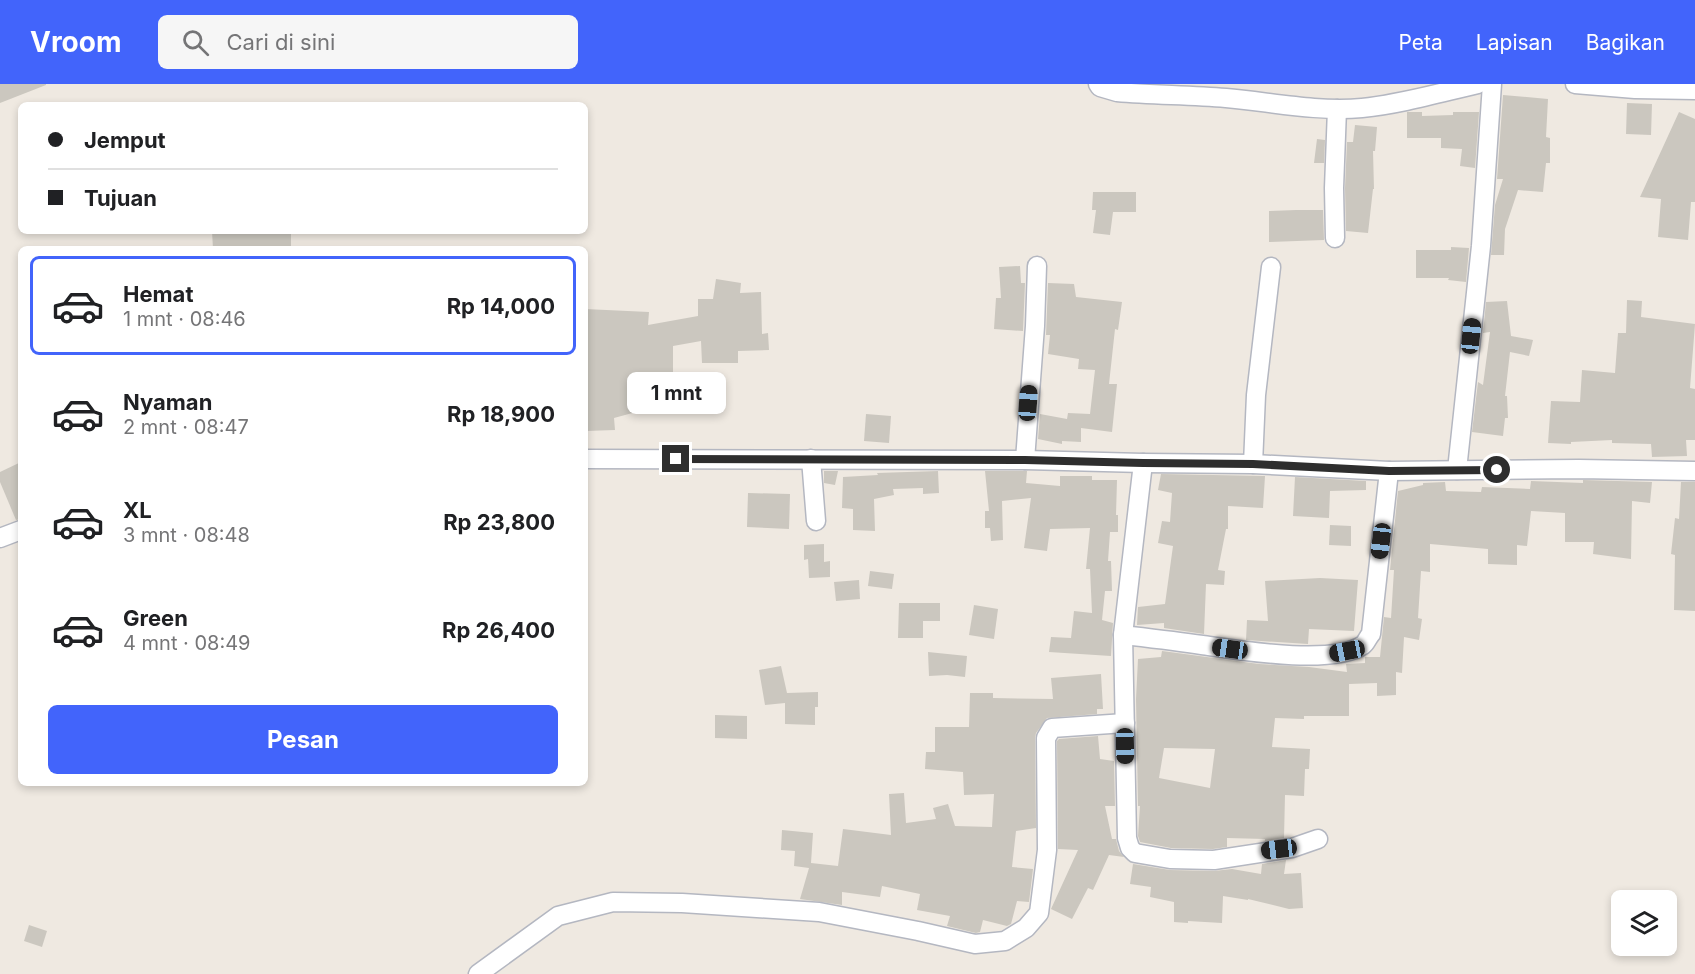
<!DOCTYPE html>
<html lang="id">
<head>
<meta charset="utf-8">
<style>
	body { margin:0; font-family:Inter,sans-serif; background:#f6f6f6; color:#202124; height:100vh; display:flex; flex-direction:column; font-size:22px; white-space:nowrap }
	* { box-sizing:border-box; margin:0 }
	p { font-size:20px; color:#757577 }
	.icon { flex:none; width:33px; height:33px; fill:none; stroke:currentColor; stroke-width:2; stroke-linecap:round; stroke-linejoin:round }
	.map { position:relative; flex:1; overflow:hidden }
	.sheet { position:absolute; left:18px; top:162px; width:570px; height:540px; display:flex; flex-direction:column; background:#fff; border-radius:9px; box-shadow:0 3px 9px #0003 }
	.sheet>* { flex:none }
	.guide { position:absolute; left:18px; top:18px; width:570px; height:132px; border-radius:9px; box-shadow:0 3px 9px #0003; display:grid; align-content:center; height:132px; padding:0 30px; background:#fff }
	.fabs { position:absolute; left:1611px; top:806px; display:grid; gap:12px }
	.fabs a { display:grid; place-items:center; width:66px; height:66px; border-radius:9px; background:#fff; box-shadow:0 3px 9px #0003; font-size:30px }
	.end { position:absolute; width:27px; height:27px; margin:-14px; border:8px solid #2e2e2e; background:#fff; box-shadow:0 0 0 3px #fff }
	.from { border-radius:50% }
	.bubble { position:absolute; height:42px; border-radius:9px; background:#fff; box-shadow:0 3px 9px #0003; font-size:20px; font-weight:700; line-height:42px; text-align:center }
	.car { position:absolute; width:18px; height:36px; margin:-18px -9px; border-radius:8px; box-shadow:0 0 4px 2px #0007; background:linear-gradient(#222 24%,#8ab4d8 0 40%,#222 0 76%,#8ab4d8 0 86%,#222 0) }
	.guide b { display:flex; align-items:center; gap:21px; height:57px; font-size:22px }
	.guide b+b { border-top:2px solid #e0e0e0 }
	.guide i { width:15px; height:15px; background:#202124 }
	ul { padding:10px 0 0; list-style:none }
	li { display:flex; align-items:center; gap:18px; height:99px; margin:0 12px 9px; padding:0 18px; border:3px solid transparent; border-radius:9px }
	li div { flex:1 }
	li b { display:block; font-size:22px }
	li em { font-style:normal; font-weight:700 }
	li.selected { border-color:#4264fb }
	li>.icon { width:54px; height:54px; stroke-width:1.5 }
	.cta { display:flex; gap:12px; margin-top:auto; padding:12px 30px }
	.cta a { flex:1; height:69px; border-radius:9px; background:#4264fb; color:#fff; font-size:24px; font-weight:700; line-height:69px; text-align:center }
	header { display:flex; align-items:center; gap:36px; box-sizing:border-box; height:84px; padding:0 30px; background:#4264fb; color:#fff }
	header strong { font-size:28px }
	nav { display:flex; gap:33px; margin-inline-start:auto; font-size:21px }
	.search { width:420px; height:54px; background:#f6f6f6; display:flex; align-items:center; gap:15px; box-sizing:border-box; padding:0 21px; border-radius:9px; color:#757577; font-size:22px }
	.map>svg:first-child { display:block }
</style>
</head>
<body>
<header>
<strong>Vroom</strong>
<div class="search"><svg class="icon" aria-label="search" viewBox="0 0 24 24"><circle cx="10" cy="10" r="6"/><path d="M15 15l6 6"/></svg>Cari di sini</div>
<nav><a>Peta</a><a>Lapisan</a><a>Bagikan</a></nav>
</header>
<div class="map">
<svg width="1695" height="890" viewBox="0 0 1695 890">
	<rect width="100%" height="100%" fill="#efe9e1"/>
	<g fill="#cbc7bf" fill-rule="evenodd">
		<polygon points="0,0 46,0 46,1 0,19"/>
		<polygon points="1503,11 1548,15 1546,53 1550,54 1550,79 1546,79 1543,108 1518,106 1505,145 1504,171 1491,171 1495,121 1503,95 1497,95"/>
		<polygon points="1627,19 1652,20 1651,51 1626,50"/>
		<polygon points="1407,28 1422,28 1422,32 1453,31 1453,28 1479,28 1475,84 1460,82 1462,65 1441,64 1441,54 1407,54"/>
		<polygon points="1679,28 1695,35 1695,118 1691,118 1688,156 1658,153 1661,115 1640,113"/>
		<polygon points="1355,41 1377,43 1375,67 1373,67 1374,105 1373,105 1368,149 1346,147 1345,104 1347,58 1353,58"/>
		<polygon points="1317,55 1325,56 1324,79 1314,79"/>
		<polygon points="1093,108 1136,108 1136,128 1113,128 1110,151 1093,149 1096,126 1092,126"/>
		<polygon points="1296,126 1323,126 1324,156 1269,158 1269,127"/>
		<polygon points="212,147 291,147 291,165 213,165"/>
		<polygon points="1451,163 1469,164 1466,198 1448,196 1449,194 1416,194 1416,166 1451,166"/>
		<polygon points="1020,182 1021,199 1025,199 1023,247 994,245 996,214 1001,214 999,183"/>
		<polygon points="716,195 741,199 740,209 761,208 762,250 768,249 769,266 738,267 738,279 702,279 701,257 673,262 673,301 667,301 669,319 614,334 615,346 586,347 585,225 649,228 648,241 698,232 698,215 713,215"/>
		<polygon points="1048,199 1074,200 1076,213 1122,218 1118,246 1115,245 1109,300 1117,300 1112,348 1081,344 1081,358 1062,357 1062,360 1038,355 1040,330 1067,335 1068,329 1090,330 1095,286 1078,285 1079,275 1048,270 1050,251 1046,251"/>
		<polygon points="1627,216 1642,217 1641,233 1695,240 1690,304 1695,305 1695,356 1686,356 1687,372 1652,373 1651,360 1612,359 1612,356 1571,358 1571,360 1548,359 1551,317 1580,318 1582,286 1615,289 1618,249 1626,249"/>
		<polygon points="1507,217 1511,252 1533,256 1529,272 1510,268 1505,312 1507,312 1508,334 1505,334 1503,352 1472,348 1478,298 1483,301 1490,248 1483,249 1486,218"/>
		<polygon points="866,330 891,332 889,359 864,357"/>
		<polygon points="21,378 21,435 16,436 0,398 0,388"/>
		<polygon points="824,387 838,387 835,401 824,399"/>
		<polygon points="938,387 939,409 923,410 923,404 893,405 894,411 874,415 875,447 853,446 853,425 842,424 843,393 878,391 877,389"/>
		<polygon points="985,387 1027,387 1026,399 1060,402 1060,392 1092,392 1092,396 1117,396 1116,431 1118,431 1118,448 1110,448 1108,477 1111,477 1112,507 1105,507 1102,536 1113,539 1111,572 1049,568 1051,553 1071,554 1074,527 1092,529 1090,485 1086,485 1090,444 1050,445 1047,467 1024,464 1031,414 1002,417 1003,456 991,457 990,444 985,444 985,427 989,427"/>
		<polygon points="1161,390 1265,392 1263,424 1228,422 1228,445 1226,445 1218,486 1225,487 1224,501 1206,500 1204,550 1164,544 1164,539 1137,541 1138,523 1165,520 1173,462 1158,459 1162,437 1170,438 1172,409 1158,406"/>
		<polygon points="1295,393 1366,397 1366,406 1330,407 1329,434 1293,432"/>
		<path d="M 1583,396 L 1652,398 L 1650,419 L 1632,417 L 1631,475 L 1593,470 L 1594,458 L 1565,458 L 1565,429 L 1531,427 L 1527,462 L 1517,461 L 1517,481 L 1488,480 L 1488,465 L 1430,460 L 1430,488 L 1421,487 L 1418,534 L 1422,535 L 1419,556 L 1404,553 L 1402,589 L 1396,588 L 1396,611 L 1377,612 L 1377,599 L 1349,600 L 1349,632 L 1304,632 L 1304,635 L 1275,634 L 1272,663 L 1310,665 L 1309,685 L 1305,685 L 1304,712 L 1285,711 L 1284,754 L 1265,757 L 1265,755 L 1227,754 L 1227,763 L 1213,765 L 1171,764 L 1140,758 L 1138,752 L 1140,722 L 1138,722 L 1136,615 L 1138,575 L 1161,573 L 1162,567 L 1259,580 L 1309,583 L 1347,588 L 1346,580 L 1365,579 L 1365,573 L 1380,573 L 1384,533 L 1391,534 L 1394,486 L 1390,486 L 1398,407 L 1423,401 L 1423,399 L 1445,398 L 1446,407 L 1481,408 L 1482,403 L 1530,405 L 1531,397 L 1583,399 ZM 1164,664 L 1215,665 L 1210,704 L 1159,694 Z"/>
		<polygon points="1681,398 1695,398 1695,527 1674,526 1675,471 1671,470 1675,434 1679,435"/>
		<polygon points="748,409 790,410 789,445 747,443"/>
		<polygon points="1330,441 1351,442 1351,462 1329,461"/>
		<polygon points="824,460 824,478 830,477 830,493 809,494 808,475 804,476 804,461"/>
		<polygon points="870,487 894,490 892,505 868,502"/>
		<polygon points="1320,494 1358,496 1354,547 1309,545 1308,560 1246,556 1247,536 1268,537 1265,497"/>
		<polygon points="859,496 860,515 836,517 834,498"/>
		<polygon points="899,519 940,519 940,537 923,537 923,554 898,554"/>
		<polygon points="974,521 998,525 994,555 969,551"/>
		<polygon points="928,568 967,572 965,593 947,591 929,592"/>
		<polygon points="781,582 787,609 818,608 818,623 815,623 815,641 785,640 785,619 765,621 759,586"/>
		<polygon points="1101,590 1103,625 1097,625 1097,630 1047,634 1036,649 1035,654 1036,744 1016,747 1012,783 1033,785 1029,818 1017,817 1011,840 1007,842 983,836 980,848 976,849 947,842 950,832 917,826 920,810 882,802 880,813 842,808 842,821 800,815 809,784 794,782 795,767 781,766 782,746 813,749 811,779 838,782 843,745 891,751 889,710 904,709 906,739 936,735 933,724 948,720 955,742 992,743 994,710 964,711 963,688 925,685 926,668 935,668 935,643 969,643 970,609 993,609 993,614 1053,615 1051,594"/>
		<polygon points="715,631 747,632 747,655 715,654"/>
		<polygon points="1098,652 1100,675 1114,677 1115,722 1105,722 1112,755 1116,755 1119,767 1124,773 1109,771 1093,806 1088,804 1072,835 1051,825 1078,766 1058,765 1057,657 1059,655"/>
		<polygon points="1286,776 1284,790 1301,789 1303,824 1289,825 1248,815 1248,816 1223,812 1222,839 1188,837 1188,839 1174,838 1174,818 1150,813 1151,803 1130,800 1133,780 1170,786 1214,787 1232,785 1261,790 1262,780"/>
		<polygon points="29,841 47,847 42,863 24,857"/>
	</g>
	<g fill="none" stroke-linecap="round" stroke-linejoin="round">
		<g stroke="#b4b7c1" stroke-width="21">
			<g id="street">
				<path d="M 1098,0 L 1100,3 L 1117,8 C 1153,11 1189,11 1226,14 C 1271,18 1316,28 1362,24 C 1401,20 1439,9 1478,0"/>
				<polyline points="1575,0 1635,5 1695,6"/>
				<polyline points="1335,154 1334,104 1337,25"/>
				<polyline points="585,375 1025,376 1143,379 1253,380 1389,387 1579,385 1695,387"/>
				<polyline points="811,375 816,437"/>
				<polyline points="1025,376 1035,242 1037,182"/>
				<polyline points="1143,379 1123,551 1127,754 1130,764 1135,769 1170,775 1214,776 1292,764 1318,755"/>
				<polyline points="1253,380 1256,311 1271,183"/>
				<polyline points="1457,386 1481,162 1492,0"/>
				<polyline points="0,454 21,446"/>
				<path d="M 1123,551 C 1149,554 1176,557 1202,561 C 1238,566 1332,582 1363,561 C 1366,559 1368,553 1371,550 L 1389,387"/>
				<polyline points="478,890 558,832 613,818 682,819 819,828 918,847 975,860 1005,857 1026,844 1039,829 1047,766 1046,654 1052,644 1125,639"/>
			</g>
		</g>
		<use href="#street" stroke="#fff" stroke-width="18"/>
	</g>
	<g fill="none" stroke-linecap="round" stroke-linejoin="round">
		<polyline stroke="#2e2e2e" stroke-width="8" points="676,375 1025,376 1143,379 1253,380 1389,387 1497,386"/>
	</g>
</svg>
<div class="fabs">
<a><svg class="icon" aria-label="layers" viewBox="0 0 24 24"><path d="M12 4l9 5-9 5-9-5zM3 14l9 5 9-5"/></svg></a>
</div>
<i class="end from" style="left:1497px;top:386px"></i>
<i class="end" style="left:676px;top:375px"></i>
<div class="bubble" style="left:627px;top:288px;width:99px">1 mnt</div>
<i class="car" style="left:1471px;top:252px;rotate:6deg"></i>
<i class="car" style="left:1028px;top:319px;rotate:4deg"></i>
<i class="car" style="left:1381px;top:457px;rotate:187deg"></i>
<i class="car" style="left:1230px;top:565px;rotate:278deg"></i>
<i class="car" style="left:1347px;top:567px;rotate:259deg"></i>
<i class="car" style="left:1125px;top:662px;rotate:179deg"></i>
<i class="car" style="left:1279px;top:765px;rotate:263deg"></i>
<div class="guide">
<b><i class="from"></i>Jemput</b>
<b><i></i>Tujuan</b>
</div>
<section class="sheet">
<ul>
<li class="selected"><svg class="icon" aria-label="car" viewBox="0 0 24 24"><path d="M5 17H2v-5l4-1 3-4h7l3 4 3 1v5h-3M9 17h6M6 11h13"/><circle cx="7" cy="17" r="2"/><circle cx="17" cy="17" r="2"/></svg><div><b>Hemat</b><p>1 mnt · 08:46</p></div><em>Rp 14,000</em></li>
<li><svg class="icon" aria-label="car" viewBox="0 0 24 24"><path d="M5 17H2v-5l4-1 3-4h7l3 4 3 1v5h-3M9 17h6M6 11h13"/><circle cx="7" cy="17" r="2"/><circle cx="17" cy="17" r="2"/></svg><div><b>Nyaman</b><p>2 mnt · 08:47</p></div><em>Rp 18,900</em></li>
<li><svg class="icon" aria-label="car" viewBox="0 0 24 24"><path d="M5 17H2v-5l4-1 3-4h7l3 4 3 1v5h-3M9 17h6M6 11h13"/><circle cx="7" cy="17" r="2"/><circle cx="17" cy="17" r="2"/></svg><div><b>XL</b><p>3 mnt · 08:48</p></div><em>Rp 23,800</em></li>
<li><svg class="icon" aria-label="car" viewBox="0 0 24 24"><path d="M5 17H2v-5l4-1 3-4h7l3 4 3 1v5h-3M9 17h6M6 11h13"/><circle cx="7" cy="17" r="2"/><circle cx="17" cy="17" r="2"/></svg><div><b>Green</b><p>4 mnt · 08:49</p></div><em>Rp 26,400</em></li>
</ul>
<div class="cta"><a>Pesan</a></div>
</section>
</div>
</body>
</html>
